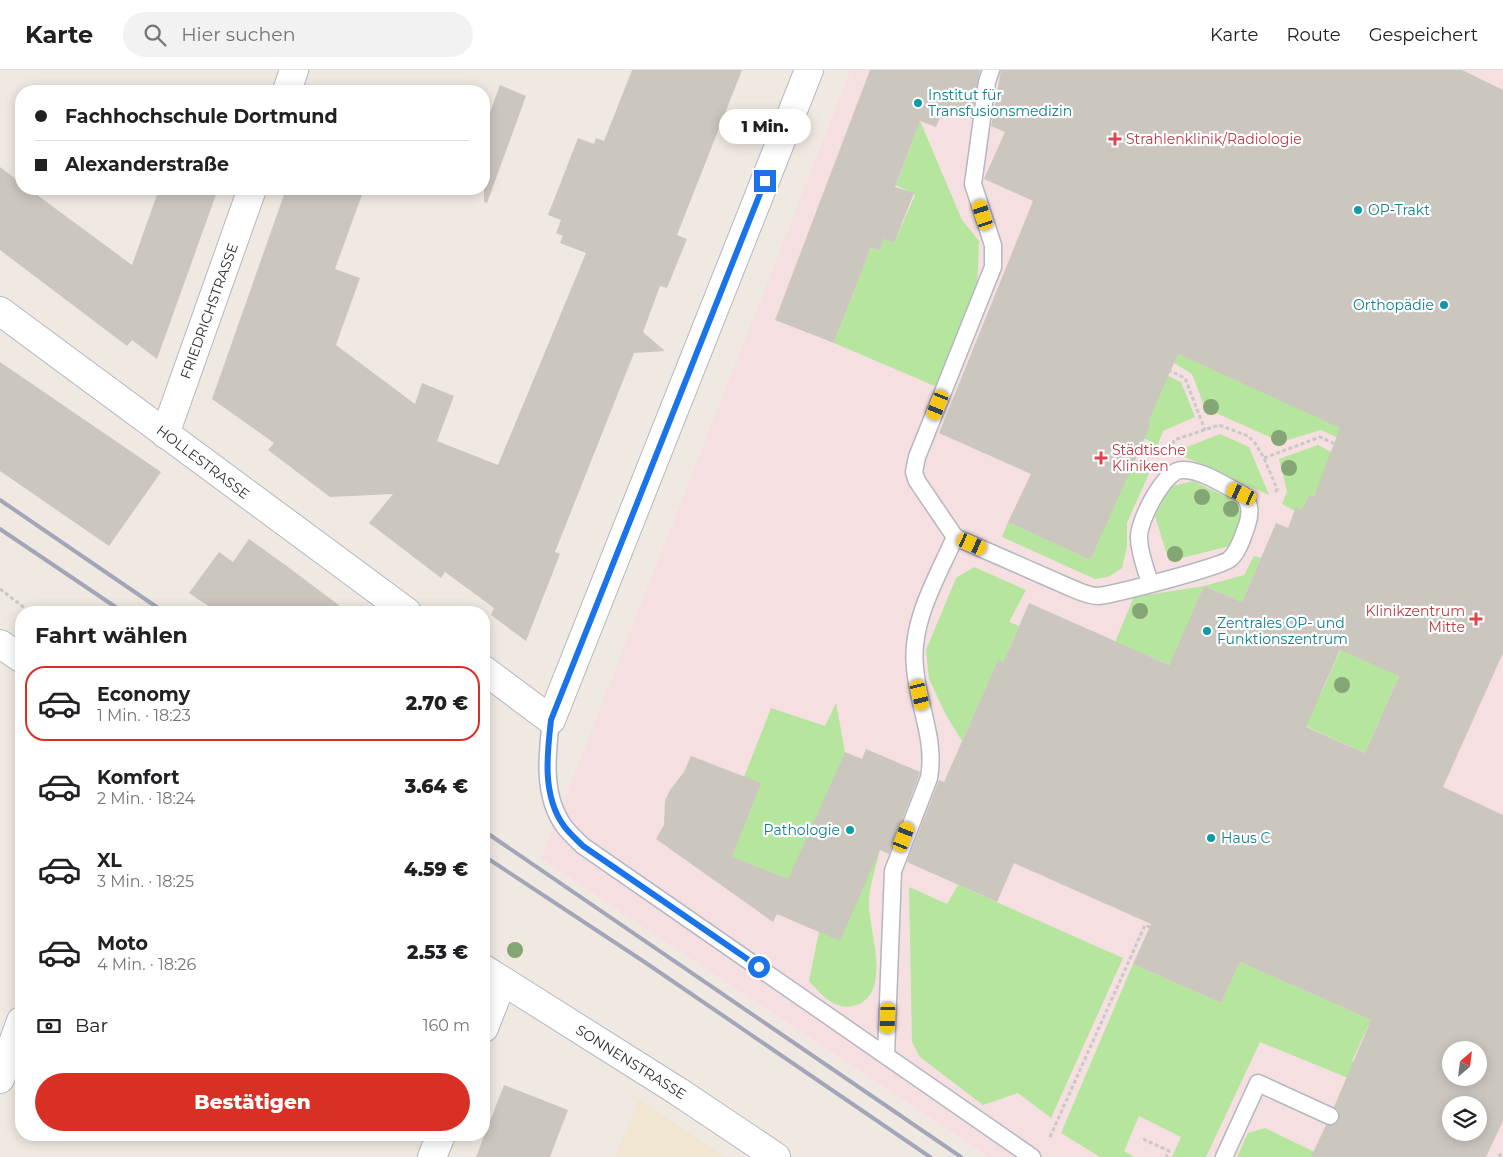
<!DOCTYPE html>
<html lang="de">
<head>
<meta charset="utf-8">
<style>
	body { margin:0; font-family:Montserrat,sans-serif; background:#f2f2f2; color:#202124; height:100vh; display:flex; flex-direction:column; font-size:19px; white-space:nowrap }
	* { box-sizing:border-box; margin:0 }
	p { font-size:16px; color:#757577 }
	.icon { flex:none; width:28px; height:28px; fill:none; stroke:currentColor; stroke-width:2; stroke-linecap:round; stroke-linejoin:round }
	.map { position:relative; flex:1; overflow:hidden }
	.sheet { position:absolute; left:15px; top:536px; width:475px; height:535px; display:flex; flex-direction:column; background:#fff; border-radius:20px; box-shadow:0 2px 12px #0003 }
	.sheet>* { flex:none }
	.hud { position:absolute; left:15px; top:15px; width:475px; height:110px; border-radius:20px; box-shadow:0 2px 12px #0003; display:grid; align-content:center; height:110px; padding:0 20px; background:#fff }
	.needle { width:32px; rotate:28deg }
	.fabs { position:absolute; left:1442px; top:971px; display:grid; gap:10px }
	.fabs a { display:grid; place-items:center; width:45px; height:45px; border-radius:50%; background:#fff; box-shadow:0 2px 12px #0003; font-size:25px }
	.end { position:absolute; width:22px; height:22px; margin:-11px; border:6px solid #1a73e8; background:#fff; box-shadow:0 0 0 2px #fff }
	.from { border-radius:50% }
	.bubble { position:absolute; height:35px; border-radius:18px; background:#fff; box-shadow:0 2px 12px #0003; font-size:16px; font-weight:800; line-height:35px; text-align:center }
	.car { position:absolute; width:15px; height:30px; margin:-15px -8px; border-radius:6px; box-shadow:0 0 4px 1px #0007; background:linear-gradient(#f5c518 24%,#345 0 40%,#f5c518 0 76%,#345 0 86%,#f5c518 0) }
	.hud b { display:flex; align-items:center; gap:18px; height:48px; font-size:19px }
	.hud b+b { border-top:1px solid #e0e0e0 }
	.hud i { width:12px; height:12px; background:#202124 }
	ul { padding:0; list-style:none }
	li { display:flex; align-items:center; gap:15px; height:75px; margin:0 10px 8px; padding:0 10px; border:2px solid transparent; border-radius:20px }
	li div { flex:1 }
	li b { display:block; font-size:19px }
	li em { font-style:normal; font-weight:800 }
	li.current { border-color:#d93025 }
	li>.icon { width:45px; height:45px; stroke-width:1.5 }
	h2 { padding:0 20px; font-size:22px; line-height:60px }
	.pay { display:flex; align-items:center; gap:12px; height:55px; padding:0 20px; font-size:19px }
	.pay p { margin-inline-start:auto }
	.cta { display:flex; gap:10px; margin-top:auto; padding:10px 20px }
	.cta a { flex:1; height:58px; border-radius:30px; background:#d93025; color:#fff; font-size:20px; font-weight:800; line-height:58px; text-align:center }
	header { display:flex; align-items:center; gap:30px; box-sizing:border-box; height:70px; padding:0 25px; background:#fff; border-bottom:1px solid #e0e0e0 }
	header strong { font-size:24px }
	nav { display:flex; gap:28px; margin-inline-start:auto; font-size:18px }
	.search { width:350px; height:45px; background:#f2f2f2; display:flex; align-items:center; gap:12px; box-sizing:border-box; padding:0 18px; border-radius:28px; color:#757577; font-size:19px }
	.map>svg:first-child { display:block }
</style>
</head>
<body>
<header>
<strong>Karte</strong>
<div class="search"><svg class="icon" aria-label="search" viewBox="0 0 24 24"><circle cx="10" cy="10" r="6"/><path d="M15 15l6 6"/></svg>Hier suchen</div>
<nav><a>Karte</a><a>Route</a><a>Gespeichert</a></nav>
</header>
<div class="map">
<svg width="1503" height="1087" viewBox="0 0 1503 1087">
	<rect width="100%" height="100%" fill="#efe9e1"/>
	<polygon fill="#f0e6d1" points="639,1029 725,1087 615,1087"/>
	<path fill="#f5dfe0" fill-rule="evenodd" d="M 851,0 L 1503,0 L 1503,1087 L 988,1087 L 541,789 ZM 1451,980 L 1479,980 L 1479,1008 L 1451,1008 ZM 1451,1035 L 1479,1035 L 1479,1062 L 1451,1062 Z"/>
	<g fill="#b6e59e">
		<polygon points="920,51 962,150 979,171 977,220 937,317 834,273 871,177 879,181 884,169 894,173 915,125 896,115"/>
		<polygon points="1178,284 1342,358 1340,369 1321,360 1281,372 1205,338 1192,304 1174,293"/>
		<polygon points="1166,305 1181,312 1195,347 1163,361 1156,380 1148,375 1150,371 1143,368 1151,353 1147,351"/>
		<polygon points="1220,364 1249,377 1269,425 1174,382"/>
		<polygon points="1318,375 1333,383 1316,422 1313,426 1309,425 1303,441 1295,441 1282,434 1287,421 1279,389"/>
		<polygon points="1142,388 1154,392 1127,453 1127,476 1122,498 1108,507 1095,509 1002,467 1008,452 1090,490 1134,389 1140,392"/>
		<polygon points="1193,411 1237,432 1243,451 1230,476 1169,491 1155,446 1169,417"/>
		<polygon points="1254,486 1261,488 1242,532 1204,516 1170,595 1115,572 1134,527 1204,516 1244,505"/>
		<polygon points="974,497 1026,520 1009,552 1019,556 1009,579 1006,594 998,591 962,671 946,645 929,609 926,580 956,508"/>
		<polygon points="1342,577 1399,606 1365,683 1186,602 1320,626"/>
		<polygon points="836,633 845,682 789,810 732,787 744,707 771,638 825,656"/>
		<path d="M 880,780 C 876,797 868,819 869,836 C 870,864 893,927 853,936 C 834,940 821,924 809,911 L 819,862 Z"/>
		<polygon points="958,815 1123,888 1051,1048 1018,1023 983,1035 920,987 912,972 909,817 947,834"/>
		<polygon points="1240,892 1371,950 1352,991 1440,1031 1451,1006 1479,1008 1479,992 1496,1000 1479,1039 1479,1035 1451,1035 1451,1055 1348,1008 1260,972 1206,1087 1172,1087 1181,1067 1139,1046 1124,1081 1134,1087 1100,1087 1061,1063 1133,894 1221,933"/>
		<polygon points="1265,1058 1325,1087 1237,1087 1248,1063"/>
	</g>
	<g fill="#cbc7bf" fill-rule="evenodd">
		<polygon points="632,0 742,0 677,165 687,169 667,218 660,216 643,262 665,281 634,283 555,482 560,484 526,571 491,545 494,538 445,502 441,508 369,453 393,424 330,427 268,380 274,373 212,329 286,119 364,119 335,199 360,208 336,275 415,334 422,313 454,326 437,371 498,395 586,183 560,173 563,166 556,163 561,150 548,145 578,68 594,74 596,68 604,71"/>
		<polygon points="870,0 980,0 972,49 944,38 936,57 920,51 895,117 914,123 894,173 884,169 879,181 871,177 834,273 775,250"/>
		<path d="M 1001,0 L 1462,0 L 1503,20 L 1503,583 L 1443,717 L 1503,745 L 1503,1051 L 1486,1087 L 1311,1087 L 1326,1055 L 1335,1054 L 1339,1050 L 1338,1041 L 1334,1037 L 1371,950 L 1240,892 L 1221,933 L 1133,894 L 1151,854 L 1014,793 L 997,832 L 907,792 L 939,710 L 944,712 L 998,590 L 1003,593 L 1029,533 L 1169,595 L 1204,516 L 1242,532 L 1276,453 L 1288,458 L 1296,437 L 1302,440 L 1309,425 L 1314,426 L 1340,358 L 1178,284 L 1148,352 L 1151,353 L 1139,382 L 1090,490 L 1008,452 L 1031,404 L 939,363 L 1033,131 L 984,109 L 1005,62 L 991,56 ZM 1340,580 L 1399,606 L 1365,683 L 1306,657 ZM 1451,980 L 1479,980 L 1479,1008 L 1451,1008 ZM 1451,1035 L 1479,1035 L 1479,1062 L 1451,1062 Z"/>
		<polygon points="500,15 526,26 487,133 484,132 484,59"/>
		<polygon points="0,97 21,113 21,119 29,119 132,195 159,119 218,119 157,289 132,270 127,276 0,180"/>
		<polygon points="0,292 161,402 109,476 0,401"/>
		<polygon points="249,469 288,497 348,542 217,542 189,523 219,482 233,492"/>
		<polygon points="866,679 920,702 919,706 889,784 880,780 840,871 777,844 773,852 656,769 664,755 665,731 670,720 684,702 691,686 761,713 732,787 788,809 845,682 862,689"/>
		<polygon points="504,1015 568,1040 550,1087 476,1087"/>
	</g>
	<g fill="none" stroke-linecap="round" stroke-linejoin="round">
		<g stroke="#b4b7c1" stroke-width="19">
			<g id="service">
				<polyline points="955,467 917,411 914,402 917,387 993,197 993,175 973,114 987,12 991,0"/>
				<path d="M 551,650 C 547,684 542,726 564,756 C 569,763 577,770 583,776 L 1032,1087"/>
				<path d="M 886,985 L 893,801 L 929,708 C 936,669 918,636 915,598 C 910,551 937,508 955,467 L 1069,517 C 1078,521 1088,526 1098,526 C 1112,525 1224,496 1230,489 C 1239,481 1243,466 1247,455 C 1251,443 1251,433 1242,424 C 1225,416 1201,399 1182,400 C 1164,400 1138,452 1139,468 C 1139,483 1146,499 1150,513"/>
				<polyline points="1224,1087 1258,1013 1330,1046"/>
			</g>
		</g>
		<g stroke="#b4b7c1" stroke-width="30">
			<g id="minor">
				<polyline points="287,21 294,0"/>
				<polyline points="0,241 407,542"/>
				<polyline points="165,364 252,119"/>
				<polyline points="0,574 21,588"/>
				<polyline points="484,600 551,650 809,0"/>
				<polyline points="484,899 679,1022 776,1087"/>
				<polyline points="484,958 502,912"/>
				<polyline points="0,1009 21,951"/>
				<polyline points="432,1087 441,1065"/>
			</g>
		</g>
		<g stroke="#c9c9c9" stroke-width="3" stroke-dasharray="4 2.5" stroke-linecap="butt">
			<polyline points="1168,300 1185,308 1205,360"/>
			<polyline points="1173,374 1174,370 1219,355 1248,366 1255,373 1264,388 1277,419 1275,423"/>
			<polyline points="1264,388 1320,367 1337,375"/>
			<polyline points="0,519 30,542"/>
			<polyline points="484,654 489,646"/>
			<polyline points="1050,1067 1145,855 1150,857"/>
			<polyline points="1143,1069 1169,1081 1166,1087"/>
			<polyline points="1499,1087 1501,1083"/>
		</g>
		<use href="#service" stroke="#fff" stroke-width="16"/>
		<use href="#minor" stroke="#fff" stroke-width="28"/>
		<g stroke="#a3a6b8" stroke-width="4">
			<polyline points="0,430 164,542"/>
			<polyline points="0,459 123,542"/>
			<polyline points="484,761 961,1087"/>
			<polyline points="484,786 646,893 930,1087"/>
		</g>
	</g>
	<g fill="#84a574">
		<circle cx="1211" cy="337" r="8"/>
		<circle cx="1279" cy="368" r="8"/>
		<circle cx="1289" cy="398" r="8"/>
		<circle cx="1202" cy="427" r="8"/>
		<circle cx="1231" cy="439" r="8"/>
		<circle cx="1175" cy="484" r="8"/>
		<circle cx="1140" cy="541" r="8"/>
		<circle cx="1342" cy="615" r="8"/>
		<circle cx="515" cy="880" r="8"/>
	</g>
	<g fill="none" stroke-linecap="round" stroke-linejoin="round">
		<path stroke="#1a73e8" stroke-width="6" d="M 759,897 L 583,776 C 577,770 569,763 564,756 C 542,726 547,684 551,650 L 765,111"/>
	</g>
	<g fill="#0f9aa8" stroke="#fff" stroke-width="2">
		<circle cx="918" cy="33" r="5"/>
		<circle cx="1358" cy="140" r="5"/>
		<circle cx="1444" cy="235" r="5"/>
		<circle cx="1207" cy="561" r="5"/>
		<circle cx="850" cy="760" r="5"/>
		<circle cx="1211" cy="768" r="5"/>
	</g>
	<g fill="#e0444e" stroke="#fff" stroke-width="2">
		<path d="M1112.5 61.5h5v5h5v5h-5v5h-5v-5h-5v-5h5z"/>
		<path d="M1098.5 380.5h5v5h5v5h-5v5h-5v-5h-5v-5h5z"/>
		<path d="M1473.5 541.5h5v5h5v5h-5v5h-5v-5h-5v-5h5z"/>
	</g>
	<g text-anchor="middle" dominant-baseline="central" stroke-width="4.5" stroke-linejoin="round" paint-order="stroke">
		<g font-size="14" fill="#0d838f" stroke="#fff" text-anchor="start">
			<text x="928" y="25">Institut für<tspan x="928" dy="16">Transfusionsmedizin</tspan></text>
			<text x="1368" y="140">OP-Trakt</text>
			<text x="1434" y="235" text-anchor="end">Orthopädie</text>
			<text x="1217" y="553">Zentrales OP- und<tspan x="1217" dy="16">Funktionszentrum</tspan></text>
			<text x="840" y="760" text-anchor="end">Pathologie</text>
			<text x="1221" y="768">Haus C</text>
		</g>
		<g font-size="14" fill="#be3a42" stroke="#fff" text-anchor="start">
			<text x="1126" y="69">Strahlenklinik/Radiologie</text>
			<text x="1112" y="380">Städtische<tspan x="1112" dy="16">Kliniken</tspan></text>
			<text x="1465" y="541" text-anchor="end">Klinikzentrum<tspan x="1465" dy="16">Mitte</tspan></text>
		</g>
		<g font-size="14" fill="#2e2e2e" stroke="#fff">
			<text transform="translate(209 241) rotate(-70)">FRIEDRICHSTRASSE</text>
			<text transform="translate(203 392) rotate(37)">HOLLESTRASSE</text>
			<text transform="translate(631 992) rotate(32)">SONNENSTRASSE</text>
		</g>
	</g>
</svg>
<div class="fabs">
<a><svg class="needle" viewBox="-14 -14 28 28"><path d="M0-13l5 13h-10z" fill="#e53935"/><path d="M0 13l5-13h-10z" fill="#757577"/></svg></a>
<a><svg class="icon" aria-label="layers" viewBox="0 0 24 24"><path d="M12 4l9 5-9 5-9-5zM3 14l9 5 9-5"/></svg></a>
</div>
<i class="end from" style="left:759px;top:897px"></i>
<i class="end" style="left:765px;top:111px"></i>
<div class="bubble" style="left:719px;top:39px;width:92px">1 Min.</div>
<i class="car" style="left:983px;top:145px;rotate:342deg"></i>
<i class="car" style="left:938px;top:335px;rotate:202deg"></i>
<i class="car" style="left:1242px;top:424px;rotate:295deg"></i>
<i class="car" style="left:972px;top:474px;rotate:114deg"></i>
<i class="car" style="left:920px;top:625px;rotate:166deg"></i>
<i class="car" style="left:904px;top:767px;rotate:21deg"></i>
<i class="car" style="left:888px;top:948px;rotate:182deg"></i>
<div class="hud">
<b><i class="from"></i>Fachhochschule Dortmund</b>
<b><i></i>Alexanderstraße</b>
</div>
<section class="sheet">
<h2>Fahrt wählen</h2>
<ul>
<li class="current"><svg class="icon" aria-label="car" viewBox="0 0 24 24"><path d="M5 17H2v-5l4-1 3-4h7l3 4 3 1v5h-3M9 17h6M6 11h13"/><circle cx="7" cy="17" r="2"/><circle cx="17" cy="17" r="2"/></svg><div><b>Economy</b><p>1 Min. · 18:23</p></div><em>2.70 €</em></li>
<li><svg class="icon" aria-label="car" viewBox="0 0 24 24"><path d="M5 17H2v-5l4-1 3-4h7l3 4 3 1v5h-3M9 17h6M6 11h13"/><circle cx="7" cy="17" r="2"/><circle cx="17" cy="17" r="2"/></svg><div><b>Komfort</b><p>2 Min. · 18:24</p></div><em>3.64 €</em></li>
<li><svg class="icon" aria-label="car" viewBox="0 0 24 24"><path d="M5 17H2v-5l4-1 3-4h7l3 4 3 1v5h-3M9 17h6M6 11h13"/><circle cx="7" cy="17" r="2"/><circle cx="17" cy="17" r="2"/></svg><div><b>XL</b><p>3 Min. · 18:25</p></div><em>4.59 €</em></li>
<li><svg class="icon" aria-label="car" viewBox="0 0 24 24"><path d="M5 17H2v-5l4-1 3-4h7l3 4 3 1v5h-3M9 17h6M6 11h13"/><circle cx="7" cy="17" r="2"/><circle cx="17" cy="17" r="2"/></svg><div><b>Moto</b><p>4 Min. · 18:26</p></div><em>2.53 €</em></li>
</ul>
<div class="pay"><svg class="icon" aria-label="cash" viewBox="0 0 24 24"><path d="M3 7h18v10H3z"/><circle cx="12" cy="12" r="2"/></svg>Bar<p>160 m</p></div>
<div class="cta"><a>Bestätigen</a></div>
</section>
</div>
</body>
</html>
